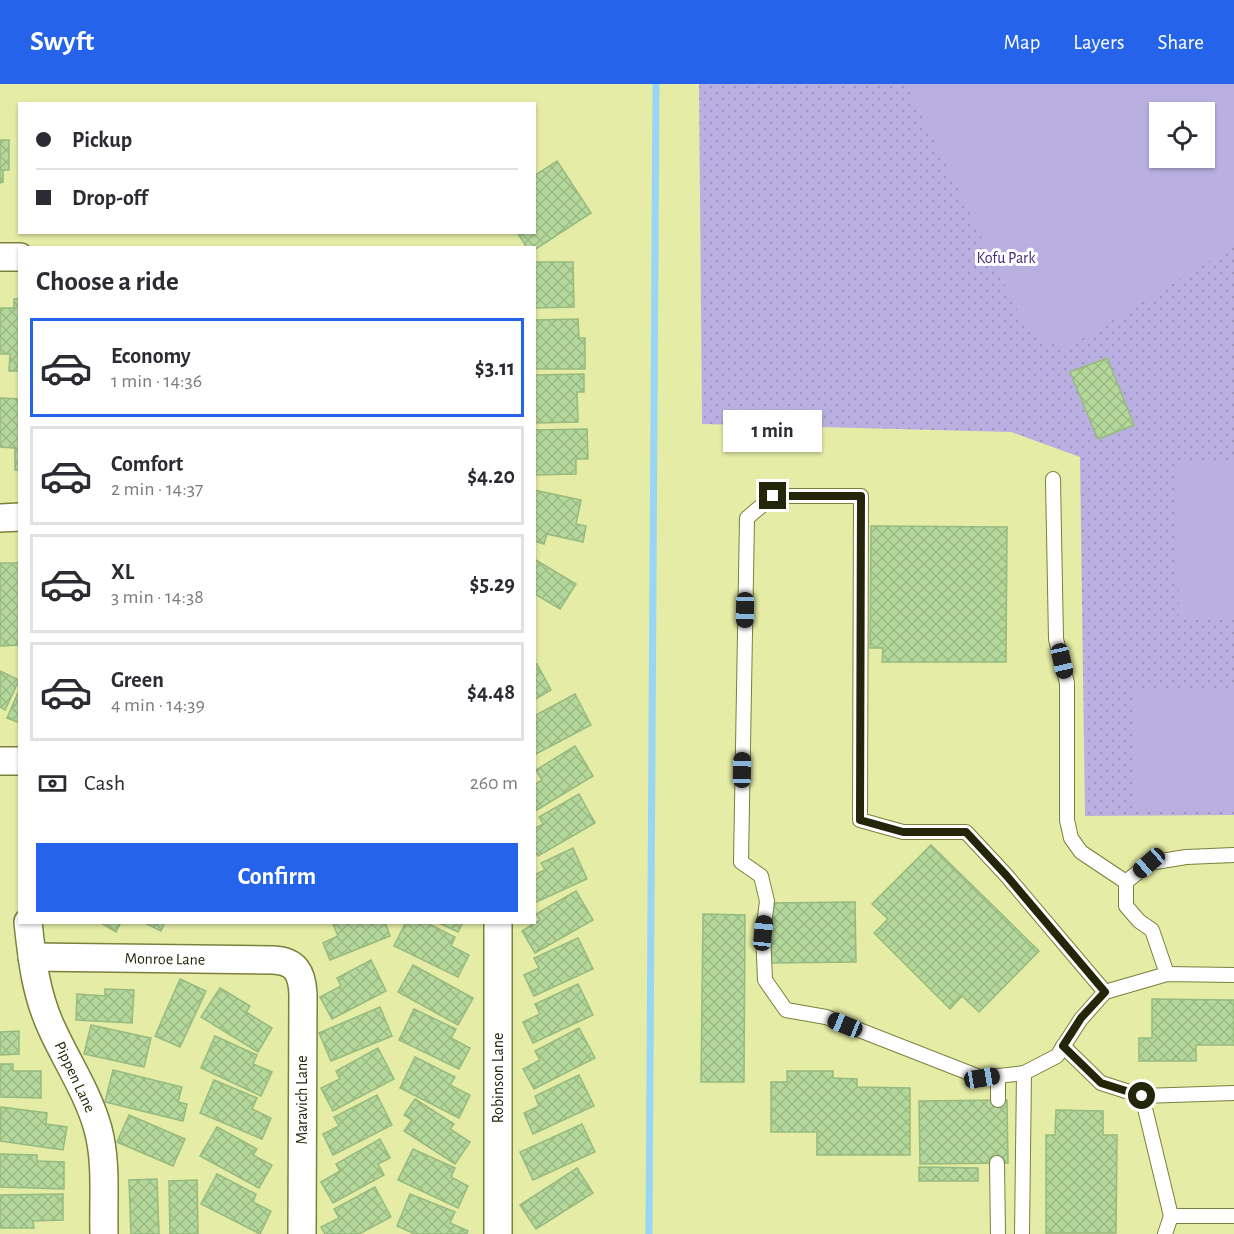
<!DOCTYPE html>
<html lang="en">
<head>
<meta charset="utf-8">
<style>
	body { margin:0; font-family:"Alegreya Sans",sans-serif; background:#f7f7f7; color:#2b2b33; height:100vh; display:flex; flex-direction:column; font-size:22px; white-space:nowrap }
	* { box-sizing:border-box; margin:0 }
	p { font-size:20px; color:#7c7c81 }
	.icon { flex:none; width:33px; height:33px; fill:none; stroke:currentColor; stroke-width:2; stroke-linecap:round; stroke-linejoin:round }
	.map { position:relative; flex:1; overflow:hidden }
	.panel { position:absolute; left:18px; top:162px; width:518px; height:678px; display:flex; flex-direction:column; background:#fff; border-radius:0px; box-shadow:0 2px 4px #0004 }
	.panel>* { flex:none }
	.guide { position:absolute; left:18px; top:18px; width:518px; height:132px; border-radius:0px; box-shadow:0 2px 4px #0004; display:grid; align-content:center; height:132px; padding:0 18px; background:#fff }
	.controls { position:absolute; left:1149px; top:18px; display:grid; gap:12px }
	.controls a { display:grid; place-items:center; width:66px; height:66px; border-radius:0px; background:#fff; box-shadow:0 2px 4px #0004; font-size:30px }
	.end { position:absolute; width:27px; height:27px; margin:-14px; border:8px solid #24260a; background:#fff; box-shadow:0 0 0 3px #fff }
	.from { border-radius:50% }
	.bubble { position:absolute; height:42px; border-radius:0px; background:#fff; box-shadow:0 2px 4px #0004; font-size:20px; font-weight:600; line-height:42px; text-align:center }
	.car { position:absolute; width:18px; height:36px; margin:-18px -9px; border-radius:8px; box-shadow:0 0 4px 2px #0007; background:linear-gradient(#222 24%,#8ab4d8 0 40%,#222 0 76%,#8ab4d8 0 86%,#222 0) }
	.guide b { display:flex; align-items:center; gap:21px; height:57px; font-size:22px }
	.guide b+b { border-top:2px solid #e1e1e2 }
	.guide i { width:15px; height:15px; background:#2b2b33 }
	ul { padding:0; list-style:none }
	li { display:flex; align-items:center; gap:18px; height:99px; margin:0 12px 9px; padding:0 6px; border:3px solid #e1e1e2; border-radius:0px }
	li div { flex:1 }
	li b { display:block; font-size:22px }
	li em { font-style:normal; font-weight:600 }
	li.current { border-color:#2563eb }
	li>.icon { width:54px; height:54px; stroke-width:1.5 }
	h2 { padding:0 18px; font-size:27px; line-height:72px }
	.pay { display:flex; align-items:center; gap:15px; height:66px; padding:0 18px; font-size:22px }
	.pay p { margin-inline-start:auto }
	.cta { display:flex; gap:12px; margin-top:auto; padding:12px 18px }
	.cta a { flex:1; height:69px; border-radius:0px; background:#2563eb; color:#fff; font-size:24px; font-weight:600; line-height:69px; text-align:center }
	header { display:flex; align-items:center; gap:36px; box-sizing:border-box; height:84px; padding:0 30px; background:#2563eb; color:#fff }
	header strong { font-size:28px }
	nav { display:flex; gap:33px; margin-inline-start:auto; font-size:21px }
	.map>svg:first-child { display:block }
</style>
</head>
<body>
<header>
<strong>Swyft</strong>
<nav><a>Map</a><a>Layers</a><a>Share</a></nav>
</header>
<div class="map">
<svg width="1234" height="1150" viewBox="0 0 1234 1150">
	<defs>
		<pattern id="green-dots" width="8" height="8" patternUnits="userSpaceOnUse" patternTransform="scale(1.5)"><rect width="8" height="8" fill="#b9b0e1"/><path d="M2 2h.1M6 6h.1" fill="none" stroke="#9f97c0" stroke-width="1.8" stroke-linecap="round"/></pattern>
		<pattern id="building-cross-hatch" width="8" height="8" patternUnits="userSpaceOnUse" patternTransform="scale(1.5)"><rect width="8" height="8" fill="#b4d89b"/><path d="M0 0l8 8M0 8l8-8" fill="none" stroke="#9bb984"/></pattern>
	</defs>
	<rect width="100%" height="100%" fill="#e4eca5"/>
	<path fill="url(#green-dots)" fill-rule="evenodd" d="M 699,0 L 1234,0 L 1234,731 L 1085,732 L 1080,373 L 1011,348 L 702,340 ZM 1160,28 L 1204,28 L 1204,74 L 1160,74 Z"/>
	<g fill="#b9b0e1" fill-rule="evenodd">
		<path d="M 907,0 L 1234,0 L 1234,162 L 1064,266 L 1027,246 ZM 1160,28 L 1204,28 L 1204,74 L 1160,74 Z"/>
		<polygon points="1234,377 1234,536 1179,536 1177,379"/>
		<rect x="1133" y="605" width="101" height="123"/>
	</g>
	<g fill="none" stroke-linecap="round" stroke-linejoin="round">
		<polyline stroke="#99d5f5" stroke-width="7" points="649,1150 656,0"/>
	</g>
	<g fill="url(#building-cross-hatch)" stroke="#97ba7e" stroke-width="1.5">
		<polygon points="0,56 9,56 9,86 3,86 3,98 0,99"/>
		<polygon points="557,77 591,129 534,166 534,164 527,164 517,148 534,148 534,92"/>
		<polygon points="534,178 573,178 574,223 534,224"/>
		<polygon points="14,215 20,215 20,287 9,287 10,270 0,270 0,224 14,224"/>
		<polygon points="578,235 579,254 585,254 585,285 534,285 534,236"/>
		<polygon points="1107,274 1134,341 1098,355 1070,288"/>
		<polygon points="584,290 584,308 577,308 578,338 534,339 534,291"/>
		<polygon points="0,314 20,315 20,386 15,386 15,364 0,363"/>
		<polygon points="587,345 588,375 576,375 576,390 534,391 534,346"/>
		<polygon points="534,406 581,416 576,440 586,442 583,458 547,450 544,460 534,457"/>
		<polygon points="871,442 1007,443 1006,578 882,578 883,564 870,564"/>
		<polygon points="534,475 576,500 560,525 535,510 534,511"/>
		<polygon points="0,479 20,479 20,561 0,562"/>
		<polygon points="537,580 551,606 534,616 534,581"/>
		<polygon points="0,587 19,596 5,626 0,623"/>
		<polygon points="20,604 20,639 7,634"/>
		<polygon points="575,610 591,641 534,671 534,645 538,643 534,632"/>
		<polygon points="575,662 593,692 537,726 534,722 534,701 542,696 536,686"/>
		<polygon points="579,710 595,739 538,772 534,766 534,745 543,740 539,733"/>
		<polygon points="931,761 1039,867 979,928 962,912 950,925 874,849 888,835 872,820"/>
		<polygon points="573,764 587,795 534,819 534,791 545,786 541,779"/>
		<polygon points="576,807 593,836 535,869 522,847 540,836 536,830"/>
		<polygon points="855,818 856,878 770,879 769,819"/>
		<polygon points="703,830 745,831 744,998 701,998"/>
		<polygon points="99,838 121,838 116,848"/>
		<polygon points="143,838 165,838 161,847"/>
		<polygon points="336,838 385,838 390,852 330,876 323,859 338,852 333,840"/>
		<polygon points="406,838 425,838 455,853 451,862 469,871 458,893 394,862"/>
		<polygon points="437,838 463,838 458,848"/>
		<polygon points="578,854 593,885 534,912 524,891 539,884 534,874"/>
		<polygon points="371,876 386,907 332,935 320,913 341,902 337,894"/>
		<polygon points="413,881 473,914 458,941 398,908"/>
		<polygon points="180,895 206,907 180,963 155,952"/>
		<polygon points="578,900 593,931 533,959 523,938 540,930 535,920"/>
		<polygon points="220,904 250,922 246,928 272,944 258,968 201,933"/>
		<polygon points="105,905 134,906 132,939 76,936 77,910 105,912"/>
		<polygon points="1152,915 1234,916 1234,961 1196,961 1196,977 1139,977 1139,954 1152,954"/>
		<polygon points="380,923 392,952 331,977 319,949"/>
		<polygon points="414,925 456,945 451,954 470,964 459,985 399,956"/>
		<polygon points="91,941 151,954 144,983 84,970"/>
		<polygon points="579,944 595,974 534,1005 523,985 540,976 535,967"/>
		<polygon points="19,947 19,970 0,971 0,948"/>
		<polygon points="215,952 257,971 253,980 272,988 261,1012 201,984"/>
		<polygon points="378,964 394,995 333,1027 321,1004 340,995 336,987"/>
		<polygon points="415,973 455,993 450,1001 470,1011 459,1034 400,1004"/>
		<polygon points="0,980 13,980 13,987 41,987 41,1014 0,1013"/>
		<polygon points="113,986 182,1003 178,1018 187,1020 183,1037 105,1018"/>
		<polygon points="787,987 833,987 833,994 857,995 857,1003 910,1004 910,1071 817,1071 817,1048 771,1048 771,998 787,998"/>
		<polygon points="579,991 594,1022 533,1050 524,1029 539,1022 535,1012"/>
		<polygon points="214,996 257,1014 252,1025 271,1034 262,1055 200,1029"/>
		<polygon points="377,1011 392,1041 333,1071 323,1050 339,1042 334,1033"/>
		<polygon points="415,1015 454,1040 450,1045 470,1058 455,1080 404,1047 412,1036 404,1031"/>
		<polygon points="1007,1016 1008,1079 920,1080 919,1017"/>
		<polygon points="1,1023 47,1029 46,1040 67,1043 63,1066 0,1057"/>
		<polygon points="1056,1026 1103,1027 1103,1051 1117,1051 1116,1149 1046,1149 1046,1051 1055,1051"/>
		<polygon points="129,1031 185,1055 173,1082 117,1058"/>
		<polygon points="582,1040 595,1068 533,1096 520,1068"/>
		<polygon points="217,1043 257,1065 253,1071 272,1081 259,1104 200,1072"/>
		<polygon points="380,1055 390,1074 378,1080 384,1091 333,1119 321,1098 340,1087 336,1080"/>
		<polygon points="413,1065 455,1084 451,1093 468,1102 458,1124 398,1096"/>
		<polygon points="0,1070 37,1071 37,1077 64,1078 64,1105 0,1103"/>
		<polygon points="919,1083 978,1084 978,1097 919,1097"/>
		<polygon points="577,1084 593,1109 536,1145 520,1121"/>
		<polygon points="217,1090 256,1110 253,1118 271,1127 260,1150 201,1120"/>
		<polygon points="157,1095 159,1150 131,1150 129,1096"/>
		<polygon points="197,1096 198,1150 170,1150 169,1097"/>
		<polygon points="375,1103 391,1133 359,1150 325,1150 321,1143 339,1134 334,1125"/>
		<polygon points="63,1110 63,1136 33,1137 34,1144 0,1144 0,1111"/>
		<polygon points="410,1110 455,1128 450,1139 468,1147 467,1150 415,1150 397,1142"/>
	</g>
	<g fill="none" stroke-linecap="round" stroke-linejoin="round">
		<g stroke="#7b803d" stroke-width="16">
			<g id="service">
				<polyline points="1053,395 1056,555 1067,599 1067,736 1071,754 1081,768 1126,798"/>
				<polyline points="1167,890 1152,846 1139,837 1126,822 1126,798 1149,779 1186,773 1234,771"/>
				<polyline points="1105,908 1006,791 966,748 903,748 860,736 861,412 773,412 747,434 741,778 761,792 767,817 763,849 765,896 786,926 826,933 982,994 1024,989 1057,972 1081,935 1105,908 1167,890 1234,891"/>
				<polyline points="1063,962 1101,999 1142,1012 1234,1009"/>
				<polyline points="1142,1012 1171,1132"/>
				<polyline points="998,1016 998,992"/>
				<polyline points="997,1079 998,1150"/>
				<polyline points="1022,1150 1024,989"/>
				<polyline points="1165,1150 1171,1132 1234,1132"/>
			</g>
		</g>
		<g stroke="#7b803d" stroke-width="30">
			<g id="minor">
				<polyline points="0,173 20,173"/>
				<polyline points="0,434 20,433"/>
				<polyline points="0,677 20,677"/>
				<path d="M 28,838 C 32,876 36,911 52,945 C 67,978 88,1009 98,1045 C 107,1079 103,1115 104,1150"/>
				<polyline points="498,838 498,1150"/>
				<path d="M 32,873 L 273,876 C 296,877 302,889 303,910 L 302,1150"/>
			</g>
		</g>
		<use href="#service" stroke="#fff" stroke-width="14"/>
		<use href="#minor" stroke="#fff" stroke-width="27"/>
	</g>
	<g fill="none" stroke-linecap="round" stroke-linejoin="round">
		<polyline stroke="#24260a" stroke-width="8" points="773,412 861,412 860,736 903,748 966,748 1006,791 1105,908 1081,934 1063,962 1101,999 1142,1012"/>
	</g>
	<g text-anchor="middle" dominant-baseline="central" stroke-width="6" stroke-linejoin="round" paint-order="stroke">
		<g font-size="16" fill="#422b78" stroke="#fff">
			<text x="1006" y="174">Kofu Park</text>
		</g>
		<g font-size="16" fill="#24260a" stroke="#fff">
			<text transform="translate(165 875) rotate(1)">Monroe Lane</text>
			<text transform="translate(75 993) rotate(65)">Pippen Lane</text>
			<text transform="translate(498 994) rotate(-90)">Robinson Lane</text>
			<text transform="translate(302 1016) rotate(-90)">Maravich Lane</text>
		</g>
	</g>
</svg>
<div class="controls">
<a><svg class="icon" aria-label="locate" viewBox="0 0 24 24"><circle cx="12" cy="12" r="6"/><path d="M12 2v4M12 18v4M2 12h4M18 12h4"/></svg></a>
</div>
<i class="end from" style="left:1142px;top:1012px"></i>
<i class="end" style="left:773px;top:412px"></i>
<div class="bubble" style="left:723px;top:326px;width:99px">1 min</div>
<i class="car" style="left:745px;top:526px;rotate:181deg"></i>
<i class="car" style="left:1062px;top:577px;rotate:167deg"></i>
<i class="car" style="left:742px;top:686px;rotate:1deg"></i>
<i class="car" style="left:1149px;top:779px;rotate:229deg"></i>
<i class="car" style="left:763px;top:849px;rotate:6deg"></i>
<i class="car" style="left:845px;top:941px;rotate:292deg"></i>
<i class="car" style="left:982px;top:994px;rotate:81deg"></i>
<div class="guide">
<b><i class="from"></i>Pickup</b>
<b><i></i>Drop-off</b>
</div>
<section class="panel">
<h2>Choose a ride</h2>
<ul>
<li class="current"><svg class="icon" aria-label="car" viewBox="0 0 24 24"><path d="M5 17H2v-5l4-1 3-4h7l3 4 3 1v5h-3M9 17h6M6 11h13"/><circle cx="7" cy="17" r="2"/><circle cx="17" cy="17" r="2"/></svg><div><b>Economy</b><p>1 min · 14:36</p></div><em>$3.11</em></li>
<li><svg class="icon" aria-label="car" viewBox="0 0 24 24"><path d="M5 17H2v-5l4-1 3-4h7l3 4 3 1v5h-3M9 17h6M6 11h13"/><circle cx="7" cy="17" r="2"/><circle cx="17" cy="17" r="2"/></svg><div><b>Comfort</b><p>2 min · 14:37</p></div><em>$4.20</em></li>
<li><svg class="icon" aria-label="car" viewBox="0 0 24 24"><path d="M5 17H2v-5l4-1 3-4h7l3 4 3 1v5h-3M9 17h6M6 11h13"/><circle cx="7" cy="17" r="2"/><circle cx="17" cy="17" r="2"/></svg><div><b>XL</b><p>3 min · 14:38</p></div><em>$5.29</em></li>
<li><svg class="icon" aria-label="car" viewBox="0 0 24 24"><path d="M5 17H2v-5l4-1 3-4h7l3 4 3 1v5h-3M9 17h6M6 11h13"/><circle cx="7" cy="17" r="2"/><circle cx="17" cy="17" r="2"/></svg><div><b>Green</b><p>4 min · 14:39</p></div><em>$4.48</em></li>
</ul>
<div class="pay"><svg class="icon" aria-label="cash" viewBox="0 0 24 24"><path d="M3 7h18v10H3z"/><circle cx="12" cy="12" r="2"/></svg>Cash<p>260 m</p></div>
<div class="cta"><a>Confirm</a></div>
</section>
</div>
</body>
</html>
